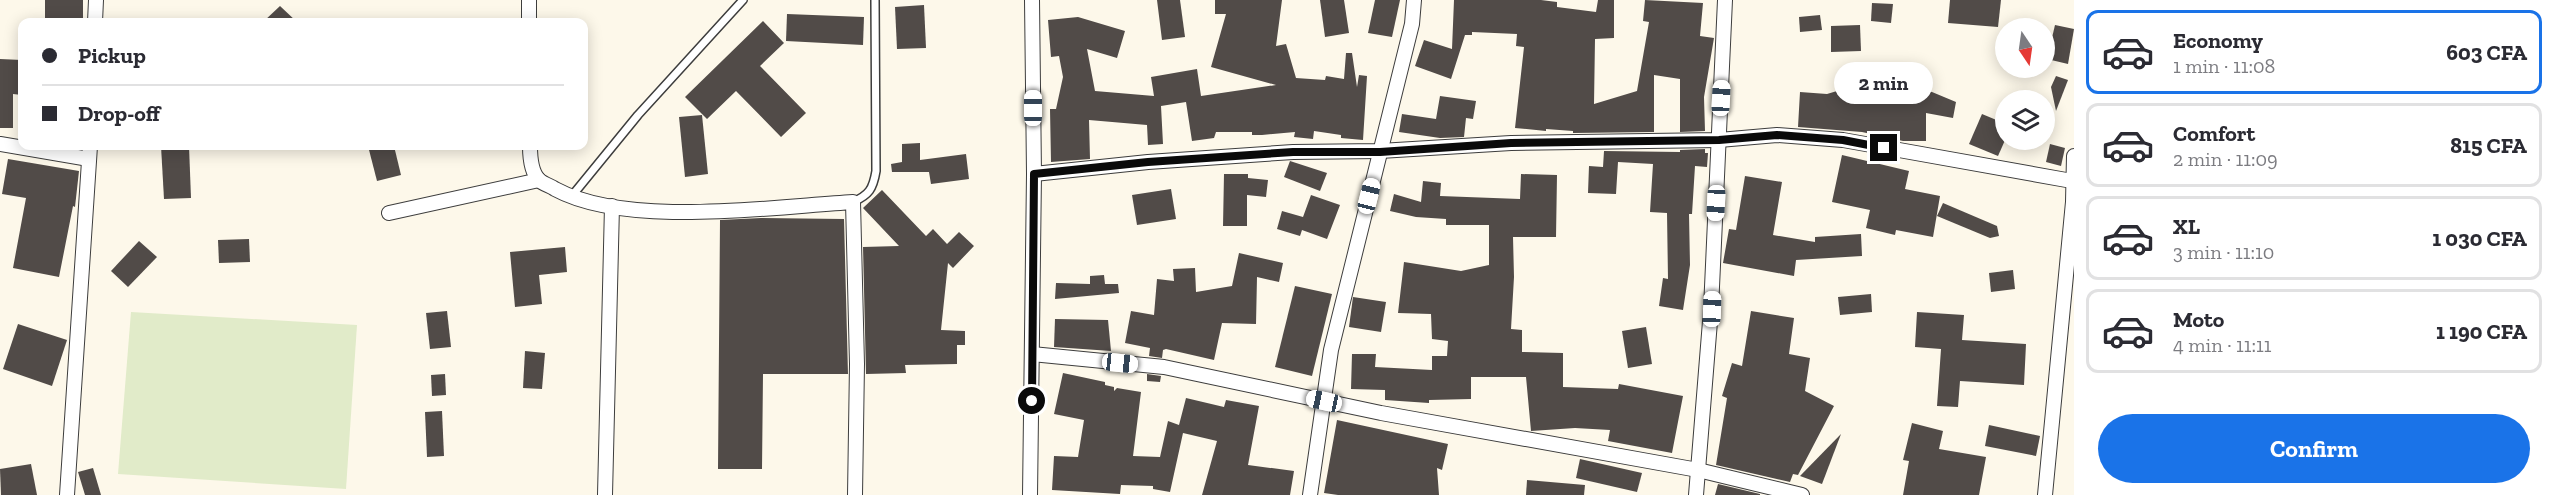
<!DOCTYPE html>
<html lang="en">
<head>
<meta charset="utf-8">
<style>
	body { margin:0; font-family:"Zilla Slab",serif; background:#f7f7f7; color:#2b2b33; height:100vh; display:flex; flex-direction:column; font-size:22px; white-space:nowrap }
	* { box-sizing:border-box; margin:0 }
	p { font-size:20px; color:#7c7c81 }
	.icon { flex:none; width:33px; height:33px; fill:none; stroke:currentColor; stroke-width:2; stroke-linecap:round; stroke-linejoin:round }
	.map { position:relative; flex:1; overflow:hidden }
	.details { display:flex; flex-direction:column; background:#fff; width:480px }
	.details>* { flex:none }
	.hud { position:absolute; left:18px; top:18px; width:570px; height:132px; border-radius:12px; box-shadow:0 3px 15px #0003; display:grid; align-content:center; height:132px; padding:0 24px; background:#fff }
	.needle { width:39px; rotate:167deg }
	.buttons { position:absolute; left:1995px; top:18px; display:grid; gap:12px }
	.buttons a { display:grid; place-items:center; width:60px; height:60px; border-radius:50%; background:#fff; box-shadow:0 3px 15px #0003; font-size:30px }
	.end { position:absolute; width:27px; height:27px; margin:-14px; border:8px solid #0a0a0a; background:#fff; box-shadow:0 0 0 3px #fff }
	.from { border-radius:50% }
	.bubble { position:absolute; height:42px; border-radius:21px; background:#fff; box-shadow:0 3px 15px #0003; font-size:20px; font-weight:800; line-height:42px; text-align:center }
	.car { position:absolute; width:18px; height:36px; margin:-18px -9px; border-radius:8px; box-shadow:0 0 4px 2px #0007; background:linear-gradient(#fff 24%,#345 0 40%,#fff 0 76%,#345 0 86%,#fff 0) }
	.hud b { display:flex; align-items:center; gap:21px; height:57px; font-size:22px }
	.hud b+b { border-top:2px solid #e1e1e2 }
	.hud i { width:15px; height:15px; background:#2b2b33 }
	ul { padding:10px 0 0; list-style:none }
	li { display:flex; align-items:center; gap:18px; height:84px; margin:0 12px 9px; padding:0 12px; border:3px solid #e1e1e2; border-radius:12px }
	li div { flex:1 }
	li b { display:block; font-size:22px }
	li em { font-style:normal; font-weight:800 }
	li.selected { border-color:#1a73e8 }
	li>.icon { width:54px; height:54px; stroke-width:1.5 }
	.cta { display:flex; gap:12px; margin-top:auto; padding:12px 24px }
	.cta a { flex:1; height:69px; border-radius:36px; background:#1a73e8; color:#fff; font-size:24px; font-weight:800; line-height:69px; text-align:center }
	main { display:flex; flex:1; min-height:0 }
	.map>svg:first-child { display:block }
</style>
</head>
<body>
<main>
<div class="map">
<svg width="2074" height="495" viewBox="0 0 2074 495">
	<rect width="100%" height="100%" fill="#fdf8ea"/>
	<polygon fill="#e1ebc9" points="131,312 357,325 346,489 118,474"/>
	<g fill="#514b48">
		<rect x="45" y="0" width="38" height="22"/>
		<polygon points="1157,0 1180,0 1185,37 1162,40"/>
		<polygon points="1215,0 1282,0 1276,46 1286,44 1296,78 1325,80 1326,76 1344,79 1346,53 1352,53 1357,87 1359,75 1367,76 1363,140 1341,138 1341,135 1314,131 1313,139 1294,137 1295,132 1262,135 1252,135 1252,132 1216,132 1214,138 1192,141 1186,102 1161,106 1163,144 1148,145 1147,125 1089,120 1090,159 1051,162 1050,109 1056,109 1063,77 1059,56 1051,57 1048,20 1078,17 1125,31 1117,58 1087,49 1095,91 1154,96 1151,77 1197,69 1201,96 1276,85 1211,67 1226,14 1215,14"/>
		<polygon points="1320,0 1344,0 1349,33 1325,37"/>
		<polygon points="1375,0 1400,0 1392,37 1368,33"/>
		<polygon points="1454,0 1541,0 1557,2 1557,7 1596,12 1598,0 1614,0 1614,38 1595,39 1594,104 1637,91 1649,22 1643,21 1645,0 1703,3 1700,36 1714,38 1704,97 1705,131 1680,132 1680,79 1654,75 1654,132 1573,133 1573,131 1546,129 1546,131 1515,128 1524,47 1516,46 1517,34 1472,32 1472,35 1465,35 1451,79 1415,66 1424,40 1452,49"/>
		<polygon points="1950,0 2001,0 1998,27 1948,23"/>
		<polygon points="1872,3 1893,4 1891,23 1871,21"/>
		<polygon points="924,5 926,48 897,49 895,7"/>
		<polygon points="280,6 297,22 263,22"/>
		<polygon points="787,14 864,17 863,45 786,41"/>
		<polygon points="1820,15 1822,30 1800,32 1799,17"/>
		<polygon points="763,21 784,43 760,66 806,113 781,137 736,91 707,119 685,97"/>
		<polygon points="1860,25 1861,51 1831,52 1831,26"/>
		<polygon points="2055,25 2074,29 2068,64 2047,59"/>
		<polygon points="0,59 22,60 22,95 13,94 13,128 0,128"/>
		<polygon points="1873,74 1886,75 1885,81 1910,77 1911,88 1932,92 1956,102 1953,118 1926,113 1926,141 1903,141 1862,132 1798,127 1800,92 1827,94 1837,91 1838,95 1871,86"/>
		<polygon points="2056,76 2068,80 2056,111 2051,87"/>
		<polygon points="1440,96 1476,101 1473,119 1466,118 1464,137 1440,138 1399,132 1402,114 1436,119"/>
		<polygon points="1982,114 2006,124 2006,138 1998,156 1969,144"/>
		<polygon points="702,115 708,174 685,177 679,117"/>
		<polygon points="920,143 920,160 966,154 969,179 931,184 929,172 892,172 891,164 902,162 902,144"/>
		<polygon points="2050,144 2065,148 2061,166 2046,162"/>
		<polygon points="161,146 189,146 191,198 164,199"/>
		<polygon points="368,146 394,146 401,175 377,181"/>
		<polygon points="1705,149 1705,153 1708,153 1707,167 1695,166 1692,214 1689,214 1690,265 1683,310 1659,306 1663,278 1668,279 1667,213 1650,212 1653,164 1618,162 1616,194 1588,193 1589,166 1603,167 1604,151 1680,152 1680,150"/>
		<polygon points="1842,155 1909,171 1905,189 1940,196 1933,237 1896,230 1895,235 1866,228 1870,210 1832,202"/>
		<polygon points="8,159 79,171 75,207 73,206 59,277 13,268 26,198 2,194"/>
		<polygon points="1290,161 1327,173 1320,191 1284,177"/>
		<polygon points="1224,174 1248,174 1248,178 1268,180 1266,197 1247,195 1247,226 1223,226"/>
		<polygon points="1521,174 1557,175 1556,237 1513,237 1514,277 1511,329 1522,330 1522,352 1563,353 1563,387 1618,389 1619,384 1683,396 1672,453 1608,441 1610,430 1575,428 1531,431 1526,377 1471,377 1471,399 1429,400 1429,403 1385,400 1385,390 1351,389 1352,354 1376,354 1375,367 1432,370 1432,356 1447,356 1448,341 1432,339 1431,314 1398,313 1404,262 1461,271 1489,265 1489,225 1446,225 1446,219 1416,217 1390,211 1394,194 1421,202 1423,181 1441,183 1440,196 1520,199"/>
		<polygon points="1745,176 1782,182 1773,235 1815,242 1815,237 1861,234 1862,256 1796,260 1794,276 1723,263 1729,229 1736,230"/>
		<polygon points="1171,189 1176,219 1137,225 1132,195"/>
		<polygon points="882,190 926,236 933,229 947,244 959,232 974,246 953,268 948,263 941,330 965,331 965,345 957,345 957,364 905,365 906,373 866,374 863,247 899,246 863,208"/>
		<polygon points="1311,195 1340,205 1327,239 1302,230 1300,236 1277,229 1282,211 1303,217"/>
		<polygon points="1943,203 1997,226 1999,236 1990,238 1937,216"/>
		<polygon points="761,218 844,219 848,374 763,374 762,469 718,469 720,220"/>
		<polygon points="249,239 250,262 219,263 218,240"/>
		<polygon points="139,241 157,257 128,287 111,271"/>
		<polygon points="565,247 567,272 539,275 542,304 515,307 510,252"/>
		<polygon points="1239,253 1283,263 1279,282 1257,277 1256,324 1222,323 1214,360 1166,349 1163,350 1162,358 1149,356 1150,348 1125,343 1131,311 1154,315 1157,279 1174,281 1173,269 1195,268 1196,292 1232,286"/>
		<polygon points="2013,270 2015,289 1991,292 1989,273"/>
		<polygon points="1104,275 1105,284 1118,284 1119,293 1055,299 1056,283 1090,284 1090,276"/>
		<polygon points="1295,286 1332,294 1312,376 1275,367"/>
		<polygon points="1871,294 1872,312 1840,315 1838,297"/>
		<polygon points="1353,297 1386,302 1381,332 1349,327"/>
		<polygon points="447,311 451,347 430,349 426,313"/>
		<polygon points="1751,311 1794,318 1789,354 1810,358 1805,391 1834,406 1798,475 1793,474 1790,482 1716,465 1727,398 1722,396 1732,363 1742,366"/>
		<polygon points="1917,312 1964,315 1962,340 2026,344 2024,385 1960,381 1958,407 1937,406 1941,349 1915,347"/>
		<polygon points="1055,319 1108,320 1111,351 1054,347"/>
		<polygon points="18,324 67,340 52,386 3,369"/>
		<polygon points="1646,327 1652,364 1628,368 1622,331"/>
		<polygon points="525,351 545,353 542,389 523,388"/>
		<polygon points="1063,373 1105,382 1105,385 1114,387 1114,391 1117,388 1141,392 1133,456 1160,457 1168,421 1179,425 1186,398 1224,407 1226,400 1259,406 1248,465 1294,471 1290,495 1202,495 1217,441 1183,433 1170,492 1153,489 1153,486 1121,485 1120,494 1052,490 1054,456 1078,457 1084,420 1054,414"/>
		<polygon points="445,374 446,395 432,396 431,375"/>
		<polygon points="1147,374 1161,376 1160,382 1147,381"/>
		<polygon points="442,411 444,456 427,457 425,412"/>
		<polygon points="1337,420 1448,444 1442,470 1437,468 1439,495 1338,495 1324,493"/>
		<polygon points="1912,423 1943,431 1939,449 1986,457 1979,495 1903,495 1909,461 1903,460"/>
		<polygon points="1989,425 2040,436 2036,456 1985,446"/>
		<polygon points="1841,434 1822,484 1800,476"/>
		<polygon points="1580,459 1642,473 1637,492 1576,478"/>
		<polygon points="31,464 37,495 1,495 0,469"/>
		<polygon points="93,468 101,495 85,495 78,472"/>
		<polygon points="1527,480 1585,485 1584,495 1526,495"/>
		<polygon points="1718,484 1760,494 1760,495 1715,495"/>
	</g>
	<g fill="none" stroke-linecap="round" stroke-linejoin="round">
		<g stroke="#3d3d3d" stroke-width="10">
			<g id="service">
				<polyline points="571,197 638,115 743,0"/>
				<path d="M 853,202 C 869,195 873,189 876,171 L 875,0"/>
			</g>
		</g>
		<g stroke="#3d3d3d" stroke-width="16">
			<g id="minor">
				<polyline points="529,0 529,22"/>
				<polyline points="95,22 96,0"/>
				<polyline points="0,144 89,159"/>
				<path d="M 530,146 C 530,156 531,172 539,180 C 543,184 551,186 555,189 C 627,228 771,207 853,202 L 857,364 L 855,495"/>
				<polyline points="1034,174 1148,162 1293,152 1380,151 1511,143 1719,140 1777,135 1843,140 2072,181"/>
				<polyline points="389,213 539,180"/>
				<polyline points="1032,354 1164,367 1381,413 1698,470 1802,495"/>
				<polyline points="67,495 90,146"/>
				<polyline points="605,495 612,206"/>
				<polyline points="1030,495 1034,174 1032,0"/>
				<polyline points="1310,495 1331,350 1412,24 1414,0"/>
				<polyline points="1696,495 1711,309 1725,0"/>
				<polyline points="2045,495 2073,202 2074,156"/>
			</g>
		</g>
		<use href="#service" stroke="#fff" stroke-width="7"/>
		<use href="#minor" stroke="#fff" stroke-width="14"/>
	</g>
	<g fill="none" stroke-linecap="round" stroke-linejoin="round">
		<polyline stroke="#0a0a0a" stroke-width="8" points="1032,401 1034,174 1148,162 1293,152 1380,152 1511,143 1719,140 1777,135 1843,140 1884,148"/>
	</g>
</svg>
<div class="buttons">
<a><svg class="needle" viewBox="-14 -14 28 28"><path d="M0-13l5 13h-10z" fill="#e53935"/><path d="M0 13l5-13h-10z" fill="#7c7c81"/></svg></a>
<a><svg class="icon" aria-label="layers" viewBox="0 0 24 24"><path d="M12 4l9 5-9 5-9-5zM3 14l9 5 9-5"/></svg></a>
</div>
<i class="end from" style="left:1032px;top:401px"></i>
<i class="end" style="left:1884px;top:148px"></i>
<div class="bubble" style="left:1834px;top:62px;width:99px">2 min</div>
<i class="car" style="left:1721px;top:98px;rotate:3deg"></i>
<i class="car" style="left:1033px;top:108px;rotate:0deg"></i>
<i class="car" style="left:1369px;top:196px;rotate:14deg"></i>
<i class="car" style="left:1716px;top:203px;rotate:183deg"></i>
<i class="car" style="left:1712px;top:309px;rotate:2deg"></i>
<i class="car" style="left:1120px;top:363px;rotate:96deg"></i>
<i class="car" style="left:1324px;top:401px;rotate:282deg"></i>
<div class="hud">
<b><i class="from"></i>Pickup</b>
<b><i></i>Drop-off</b>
</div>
</div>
<section class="details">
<ul>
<li class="selected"><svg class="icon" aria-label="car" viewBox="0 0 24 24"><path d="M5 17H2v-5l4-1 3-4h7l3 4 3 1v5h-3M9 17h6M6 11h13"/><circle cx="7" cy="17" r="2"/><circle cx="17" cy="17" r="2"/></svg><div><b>Economy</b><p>1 min · 11:08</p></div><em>603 CFA</em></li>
<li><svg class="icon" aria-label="car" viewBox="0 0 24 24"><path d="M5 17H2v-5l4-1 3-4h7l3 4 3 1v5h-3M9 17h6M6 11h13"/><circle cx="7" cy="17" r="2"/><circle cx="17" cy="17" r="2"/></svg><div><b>Comfort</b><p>2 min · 11:09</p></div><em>815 CFA</em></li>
<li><svg class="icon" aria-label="car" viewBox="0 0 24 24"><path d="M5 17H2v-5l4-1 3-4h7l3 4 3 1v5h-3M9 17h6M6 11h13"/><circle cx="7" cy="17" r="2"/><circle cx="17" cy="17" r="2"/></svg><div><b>XL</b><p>3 min · 11:10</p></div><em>1 030 CFA</em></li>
<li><svg class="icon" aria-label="car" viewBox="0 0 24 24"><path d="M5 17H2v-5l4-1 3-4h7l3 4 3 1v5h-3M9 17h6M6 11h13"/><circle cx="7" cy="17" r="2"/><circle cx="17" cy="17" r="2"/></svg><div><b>Moto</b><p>4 min · 11:11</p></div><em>1 190 CFA</em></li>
</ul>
<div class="cta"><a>Confirm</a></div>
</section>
</main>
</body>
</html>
